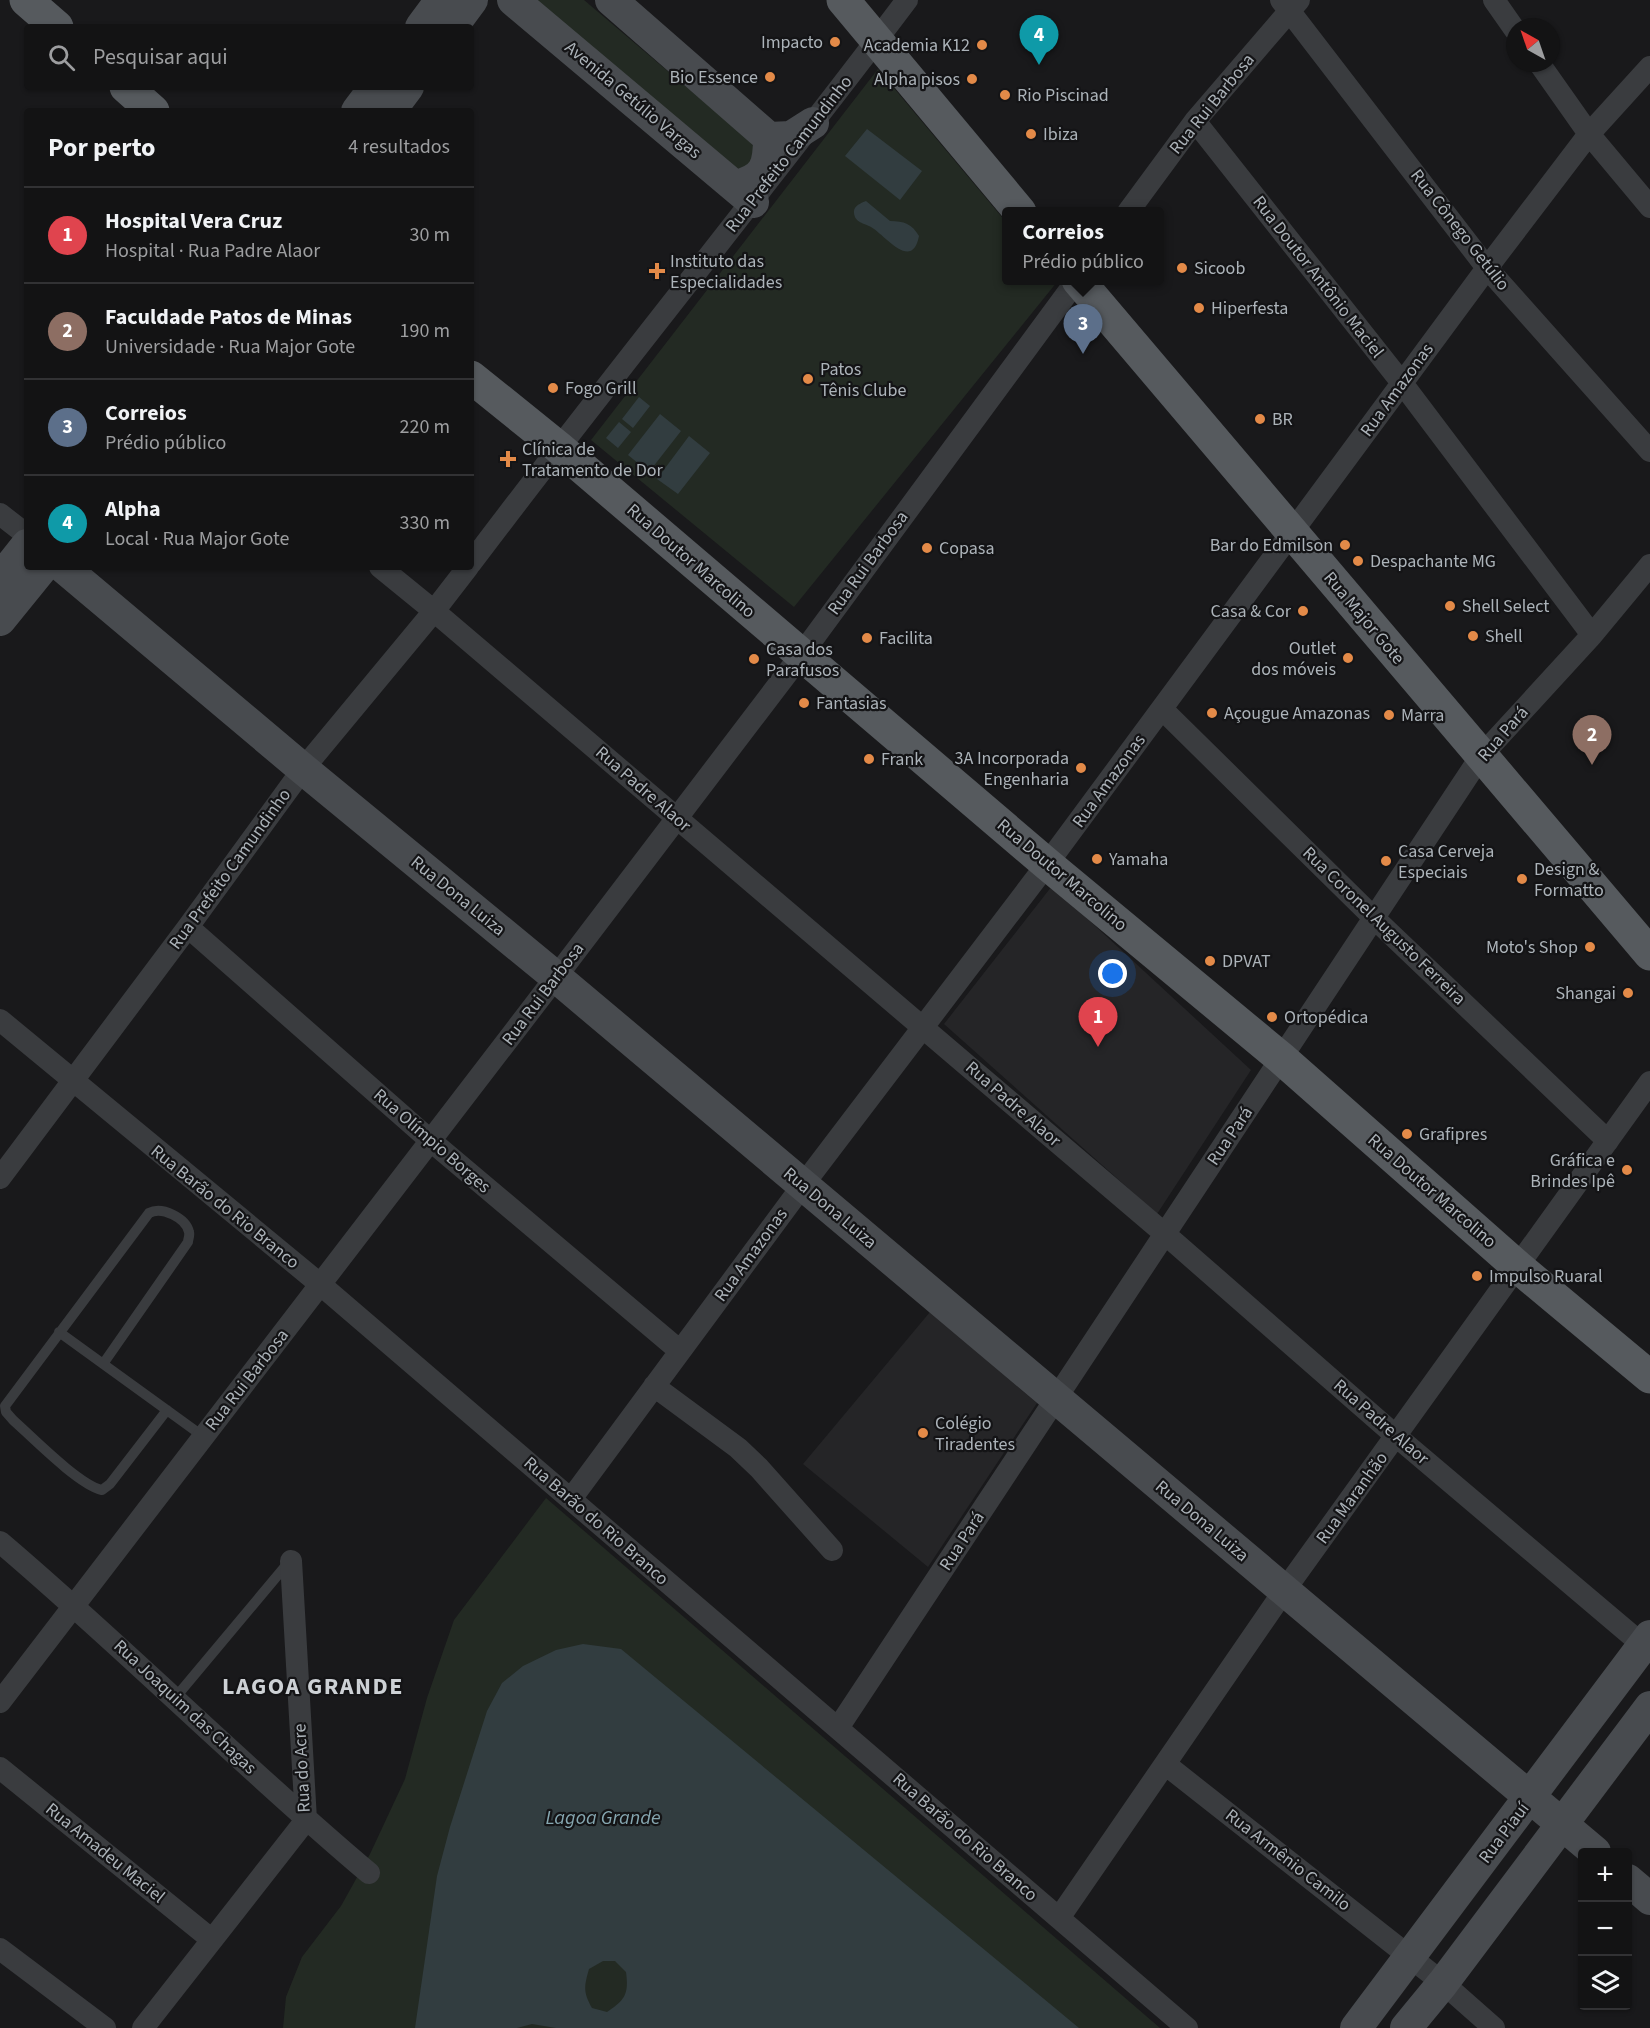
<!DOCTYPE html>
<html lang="pt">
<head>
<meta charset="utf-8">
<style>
  body { margin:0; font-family:"Source Sans 3",sans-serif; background:#1c1c1d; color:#f1f3f6 }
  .controls { position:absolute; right:18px; bottom:18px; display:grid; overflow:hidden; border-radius:6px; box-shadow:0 2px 4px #0004 }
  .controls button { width:54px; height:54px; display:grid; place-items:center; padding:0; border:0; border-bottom:2px solid #323234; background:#131314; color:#f1f3f6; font:30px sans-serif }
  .compass { position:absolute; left:1506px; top:18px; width:54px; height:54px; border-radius:50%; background:#131314; box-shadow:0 2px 4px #0004; rotate:320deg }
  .you { position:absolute; left:1113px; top:974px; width:21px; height:21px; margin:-15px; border:4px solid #fff; border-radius:50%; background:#1a73e8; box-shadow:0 0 0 9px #1a73e833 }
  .badge { display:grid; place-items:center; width:39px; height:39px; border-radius:50%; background:#ea580c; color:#fff; font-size:20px; font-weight:700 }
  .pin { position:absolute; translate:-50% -50px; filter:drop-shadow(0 2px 3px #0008) }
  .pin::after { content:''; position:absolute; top:32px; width:21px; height:18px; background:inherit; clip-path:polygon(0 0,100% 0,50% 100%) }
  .popup { position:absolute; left:1002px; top:207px; width:162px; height:78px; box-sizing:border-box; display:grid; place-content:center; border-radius:6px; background:#131314; filter:drop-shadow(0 2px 4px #0005); font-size:20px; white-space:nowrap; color:#9d9ea0 }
  .popup b { font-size:22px; color:#f1f3f6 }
  .popup::after { content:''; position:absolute; left:50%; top:100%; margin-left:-12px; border:12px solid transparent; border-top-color:#131314 }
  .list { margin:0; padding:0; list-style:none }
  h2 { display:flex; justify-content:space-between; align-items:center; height:78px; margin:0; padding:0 24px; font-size:26px }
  h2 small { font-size:20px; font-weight:400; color:#9d9ea0 }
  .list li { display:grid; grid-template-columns:39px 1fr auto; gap:18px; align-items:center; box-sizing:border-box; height:96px; padding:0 24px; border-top:2px solid #323234 }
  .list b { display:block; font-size:22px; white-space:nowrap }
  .list p { margin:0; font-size:20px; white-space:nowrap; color:#9d9ea0 }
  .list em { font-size:20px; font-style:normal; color:#9d9ea0 }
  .icon { flex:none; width:33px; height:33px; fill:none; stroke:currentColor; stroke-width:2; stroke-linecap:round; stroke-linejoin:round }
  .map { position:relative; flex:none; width:1650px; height:2028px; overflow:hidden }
  .search { position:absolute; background:#131314; box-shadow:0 2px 4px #0004; left:24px; top:24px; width:450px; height:66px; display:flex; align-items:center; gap:15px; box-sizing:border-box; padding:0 21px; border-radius:6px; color:#9d9ea0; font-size:22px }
  .panel { position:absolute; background:#131314; box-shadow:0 2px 4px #0004; left:24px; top:108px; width:450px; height:462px; border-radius:6px }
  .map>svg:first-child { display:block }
  .built { fill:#252527 }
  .green { fill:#232a23 }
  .water { fill:#323d40; fill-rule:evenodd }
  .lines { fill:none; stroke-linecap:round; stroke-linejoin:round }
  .lane { stroke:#3a3c3f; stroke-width:10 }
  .street { stroke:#3a3c3f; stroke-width:22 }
  .secondary { stroke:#484b4f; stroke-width:32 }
  .primary { stroke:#565a5e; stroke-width:33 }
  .poi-dot { fill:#e38a48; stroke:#141416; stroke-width:2 }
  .labels { text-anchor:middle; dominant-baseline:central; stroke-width:4.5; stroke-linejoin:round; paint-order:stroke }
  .poi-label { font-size:18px; fill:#acb3b9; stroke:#141416; text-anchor:start }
  .street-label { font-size:18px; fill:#acb3b9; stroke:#141416 }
  .water-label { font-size:20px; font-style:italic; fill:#86a7b1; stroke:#141416 }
  .district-label { font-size:24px; font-weight:bold; letter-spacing:1.5px; fill:#cdd1d5; stroke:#141416 }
</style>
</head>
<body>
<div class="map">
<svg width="1650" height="2028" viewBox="0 0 1650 2028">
  <rect width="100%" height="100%" fill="#19191b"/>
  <path class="built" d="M1052,886L1251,1070L1157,1214L944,1024Z
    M930,1312L1037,1403L928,1567L803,1464Z"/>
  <path class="green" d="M523,0H584L750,141L760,156L746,178Z
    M878,69L1006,222V280L1057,282L794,607L591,440Z
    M546,1498L1160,2028H283L286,1997L302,1957L341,1906L370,1854L405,1779L427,1698L454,1620Z"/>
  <path class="water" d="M867,129L922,171L900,200L845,156Z
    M866,201L890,221C904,221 912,224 919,236C912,272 885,235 871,227C864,223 855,223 854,213C853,206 861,203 866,201Z
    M639,397L650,406L633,428L622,419Z
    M660,414L681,431L649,472L628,455Z
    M619,422L631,432L618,448L606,438Z
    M689,436L710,453L678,494L657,479Z
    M583,1644L621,1649L1079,2028H556L532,2024L517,2028H415L437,1876L450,1827L487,1711L502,1683L523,1666L556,1650ZM603,1961H615L626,1972C629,1994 625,2000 607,2012L592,2008C583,1992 584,1987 589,1969Z"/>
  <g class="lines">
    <path class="lane" d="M59,1332L204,1437
      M103,1364L188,1242C188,1239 190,1236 189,1232C186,1218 162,1206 149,1213L5,1406L6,1412L13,1420C32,1437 79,1485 102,1490L110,1484L167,1410
      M175,1698L288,1563"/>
    <path class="street" d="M1281,0L1487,268L1650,451
      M1494,0L1515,30
      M1539,63L1589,134L1650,207
      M1195,121L1402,383L1592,635
      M1128,212L1195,121L1299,0
      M0,514L27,535
      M471,563C614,373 764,190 907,0
      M380,567L434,611L1165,1234L1396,1436L1650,1651
      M1162,709L1374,918L1608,1141
      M188,927L431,1141L680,1351
      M0,1020L321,1285L1187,2028
      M0,1178L188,927L303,769L434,611L468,567
      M654,1386L738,1448L759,1468L832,1550
      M571,1499L803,1185L1047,864L1487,268L1589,134L1650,67
      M0,1542C126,1649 243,1767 369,1873
      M0,1702L556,977L801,655L1077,280
      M838,1728L1481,756L1592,635L1650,565
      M1165,1764L1443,1983L1494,2028
      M0,1768L211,1939
      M1059,1918L1284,1591L1650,1082
      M0,1949L105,2028
      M143,2028L306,1820L291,1561"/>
    <path class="secondary" d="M513,0L753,202
      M611,0L769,138L791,137L813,123
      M421,27L441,0
      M452,27L472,0
      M357,111L375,87
      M390,111L408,87
      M736,186C765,179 769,166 769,138
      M63,567L303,769L556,977L1595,1852
      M0,579L27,545
      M0,620L43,567
      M1628,1880L1650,1899
      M1356,2028L1650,1636
      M1406,2028L1443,1983L1650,1707"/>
    <path class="primary" d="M26,0L57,27
      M843,0L1020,212
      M126,87L153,111
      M1078,280L1650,954
      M471,377L558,447L1047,864L1281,1058L1518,1267L1650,1377"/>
  </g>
  <g class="poi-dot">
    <circle cx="835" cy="42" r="6"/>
    <circle cx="982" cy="45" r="6"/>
    <circle cx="770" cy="77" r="6"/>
    <circle cx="972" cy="79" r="6"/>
    <circle cx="1005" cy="95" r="6"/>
    <circle cx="1031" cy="134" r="6"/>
    <circle cx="1182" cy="268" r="6"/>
    <path d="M654 262h6v6h6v6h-6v6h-6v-6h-6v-6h6z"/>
    <circle cx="1199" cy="308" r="6"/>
    <circle cx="808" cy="379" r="6"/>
    <circle cx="553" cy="388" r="6"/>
    <circle cx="1260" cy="419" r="6"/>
    <path d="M505 450h6v6h6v6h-6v6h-6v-6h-6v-6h6z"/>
    <circle cx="1345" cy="545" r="6"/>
    <circle cx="927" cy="548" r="6"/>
    <circle cx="1358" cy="561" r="6"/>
    <circle cx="1450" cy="606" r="6"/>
    <circle cx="1303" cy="611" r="6"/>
    <circle cx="1473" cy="636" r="6"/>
    <circle cx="867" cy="638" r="6"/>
    <circle cx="1348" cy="658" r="6"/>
    <circle cx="754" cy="659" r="6"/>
    <circle cx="804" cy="703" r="6"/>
    <circle cx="1212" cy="713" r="6"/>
    <circle cx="1389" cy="715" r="6"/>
    <circle cx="869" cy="759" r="6"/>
    <circle cx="1081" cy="768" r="6"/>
    <circle cx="1097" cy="859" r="6"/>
    <circle cx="1386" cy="861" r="6"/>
    <circle cx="1522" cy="879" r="6"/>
    <circle cx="1590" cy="947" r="6"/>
    <circle cx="1210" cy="961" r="6"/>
    <circle cx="1628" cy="993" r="6"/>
    <circle cx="1272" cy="1017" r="6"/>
    <circle cx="1407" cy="1134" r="6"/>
    <circle cx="1627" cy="1170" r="6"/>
    <circle cx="1477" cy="1276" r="6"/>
    <circle cx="923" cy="1433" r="6"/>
  </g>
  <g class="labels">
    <g class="poi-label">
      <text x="823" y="42" text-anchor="end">Impacto</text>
      <text x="970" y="45" text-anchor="end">Academia K12</text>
      <text x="758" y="77" text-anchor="end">Bio Essence</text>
      <text x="960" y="79" text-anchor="end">Alpha pisos</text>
      <text x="1017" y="95">Rio Piscinad</text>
      <text x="1043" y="134">Ibiza</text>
      <text x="670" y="261">Instituto das<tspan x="670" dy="21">Especialidades</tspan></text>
      <text x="1194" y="268">Sicoob</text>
      <text x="1211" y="308">Hiperfesta</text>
      <text x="820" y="369">Patos<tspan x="820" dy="21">Tênis Clube</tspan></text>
      <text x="565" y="388">Fogo Grill</text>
      <text x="1272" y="419">BR</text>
      <text x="522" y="449">Clínica de<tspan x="522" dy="21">Tratamento de Dor</tspan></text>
      <text x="1333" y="545" text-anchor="end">Bar do Edmilson</text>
      <text x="939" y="548">Copasa</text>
      <text x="1370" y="561">Despachante MG</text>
      <text x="1462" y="606">Shell Select</text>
      <text x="1291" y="611" text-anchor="end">Casa &amp; Cor</text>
      <text x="1485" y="636">Shell</text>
      <text x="879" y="638">Facilita</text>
      <text x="1336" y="648" text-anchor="end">Outlet<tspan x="1336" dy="21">dos móveis</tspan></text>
      <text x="766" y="649">Casa dos<tspan x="766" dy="21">Parafusos</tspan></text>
      <text x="816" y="703">Fantasias</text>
      <text x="1224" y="713">Açougue Amazonas</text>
      <text x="1401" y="715">Marra</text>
      <text x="1069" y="758" text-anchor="end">3A Incorporada<tspan x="1069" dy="21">Engenharia</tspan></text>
      <text x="881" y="759">Frank</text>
      <text x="1398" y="851">Casa Cerveja<tspan x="1398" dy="21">Especiais</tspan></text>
      <text x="1109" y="859">Yamaha</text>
      <text x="1534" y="869">Design &amp;<tspan x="1534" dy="21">Formatto</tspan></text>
      <text x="1578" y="947" text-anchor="end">Moto's Shop</text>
      <text x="1222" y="961">DPVAT</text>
      <text x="1616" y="993" text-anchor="end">Shangai</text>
      <text x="1284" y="1017">Ortopédica</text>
      <text x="1419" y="1134">Grafipres</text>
      <text x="1615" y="1160" text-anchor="end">Gráfica e<tspan x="1615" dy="21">Brindes Ipê</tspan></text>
      <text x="1489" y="1276">Impulso Ruaral</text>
      <text x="935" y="1423">Colégio<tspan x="935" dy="21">Tiradentes</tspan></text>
    </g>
    <g class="street-label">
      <text transform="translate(633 100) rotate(40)">Avenida Getúlio Vargas</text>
      <text transform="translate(1212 104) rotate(-51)">Rua Rui Barbosa</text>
      <text transform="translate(789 154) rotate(-52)">Rua Prefeito Camundinho</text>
      <text transform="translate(1460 230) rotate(52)">Rua Cônego Getúlio</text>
      <text transform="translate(1318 277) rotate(52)">Rua Doutor Antônio Maciel</text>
      <text transform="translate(1397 390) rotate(-54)">Rua Amazonas</text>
      <text transform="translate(691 561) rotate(41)">Rua Doutor Marcolino</text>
      <text transform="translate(868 563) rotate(-54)">Rua Rui Barbosa</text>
      <text transform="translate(1364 618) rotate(50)">Rua Major Gote</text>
      <text transform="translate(1503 734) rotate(-49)">Rua Pará</text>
      <text transform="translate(1109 781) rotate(-54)">Rua Amazonas</text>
      <text transform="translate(643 789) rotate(41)">Rua Padre Alaor</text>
      <text transform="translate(230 869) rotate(-54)">Rua Prefeito Camundinho</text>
      <text transform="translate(1062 875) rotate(40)">Rua Doutor Marcolino</text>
      <text transform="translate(458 896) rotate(39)">Rua Dona Luiza</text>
      <text transform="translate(1384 926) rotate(44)">Rua Coronel Augusto Ferreira</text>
      <text transform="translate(543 994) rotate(-53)">Rua Rui Barbosa</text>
      <text transform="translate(1013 1104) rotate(41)">Rua Padre Alaor</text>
      <text transform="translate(1230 1136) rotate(-56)">Rua Pará</text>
      <text transform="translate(432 1141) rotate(41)">Rua Olímpio Borges</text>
      <text transform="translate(1432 1191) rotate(41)">Rua Doutor Marcolino</text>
      <text transform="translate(225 1207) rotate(39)">Rua Barão do Rio Branco</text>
      <text transform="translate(830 1208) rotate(40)">Rua Dona Luiza</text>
      <text transform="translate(751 1255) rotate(-54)">Rua Amazonas</text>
      <text transform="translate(247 1380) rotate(-52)">Rua Rui Barbosa</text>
      <text transform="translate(1381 1422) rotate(41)">Rua Padre Alaor</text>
      <text transform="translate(1352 1498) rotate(-54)">Rua Maranhão</text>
      <text transform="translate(596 1521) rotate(41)">Rua Barão do Rio Branco</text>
      <text transform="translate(1202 1521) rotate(40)">Rua Dona Luiza</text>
      <text transform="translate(962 1541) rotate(-57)">Rua Pará</text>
      <text transform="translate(185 1707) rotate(43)">Rua Joaquim das Chagas</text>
      <text transform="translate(302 1768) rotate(-93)">Rua do Acre</text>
      <text transform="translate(1504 1833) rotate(-53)">Rua Piauí</text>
      <text transform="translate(965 1837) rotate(41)">Rua Barão do Rio Branco</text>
      <text transform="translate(105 1853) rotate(39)">Rua Amadeu Maciel</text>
      <text transform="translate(1288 1860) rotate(38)">Rua Armênio Camilo</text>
    </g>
    <g class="water-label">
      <text x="603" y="1818">Lagoa Grande</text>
    </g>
    <g class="district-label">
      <text x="313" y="1686">LAGOA GRANDE</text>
    </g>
  </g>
</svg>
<div class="controls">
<button>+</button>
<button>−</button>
<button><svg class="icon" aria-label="layers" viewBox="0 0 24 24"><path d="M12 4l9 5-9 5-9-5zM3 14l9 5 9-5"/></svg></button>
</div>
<svg class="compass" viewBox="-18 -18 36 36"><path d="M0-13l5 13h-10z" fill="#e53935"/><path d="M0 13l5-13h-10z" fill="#9d9ea0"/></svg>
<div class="you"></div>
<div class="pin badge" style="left:1098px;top:1047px;background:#e0444e">1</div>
<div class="pin badge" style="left:1592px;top:765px;background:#8d6e63">2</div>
<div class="pin badge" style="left:1083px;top:354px;background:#5c6f8a">3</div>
<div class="popup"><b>Correios</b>Prédio público</div>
<div class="pin badge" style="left:1039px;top:65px;background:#0f9aa8">4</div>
<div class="search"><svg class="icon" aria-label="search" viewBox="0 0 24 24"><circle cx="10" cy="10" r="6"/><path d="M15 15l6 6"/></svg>Pesquisar aqui</div>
<section class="panel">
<h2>Por perto<small>4 resultados</small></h2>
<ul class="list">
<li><span class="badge" style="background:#e0444e">1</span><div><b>Hospital Vera Cruz</b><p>Hospital · Rua Padre Alaor</p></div><em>30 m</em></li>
<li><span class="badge" style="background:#8d6e63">2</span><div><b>Faculdade Patos de Minas</b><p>Universidade · Rua Major Gote</p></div><em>190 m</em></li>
<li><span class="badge" style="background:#5c6f8a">3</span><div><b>Correios</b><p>Prédio público</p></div><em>220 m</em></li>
<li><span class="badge" style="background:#0f9aa8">4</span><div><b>Alpha</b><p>Local · Rua Major Gote</p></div><em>330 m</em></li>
</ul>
</section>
</div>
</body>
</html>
